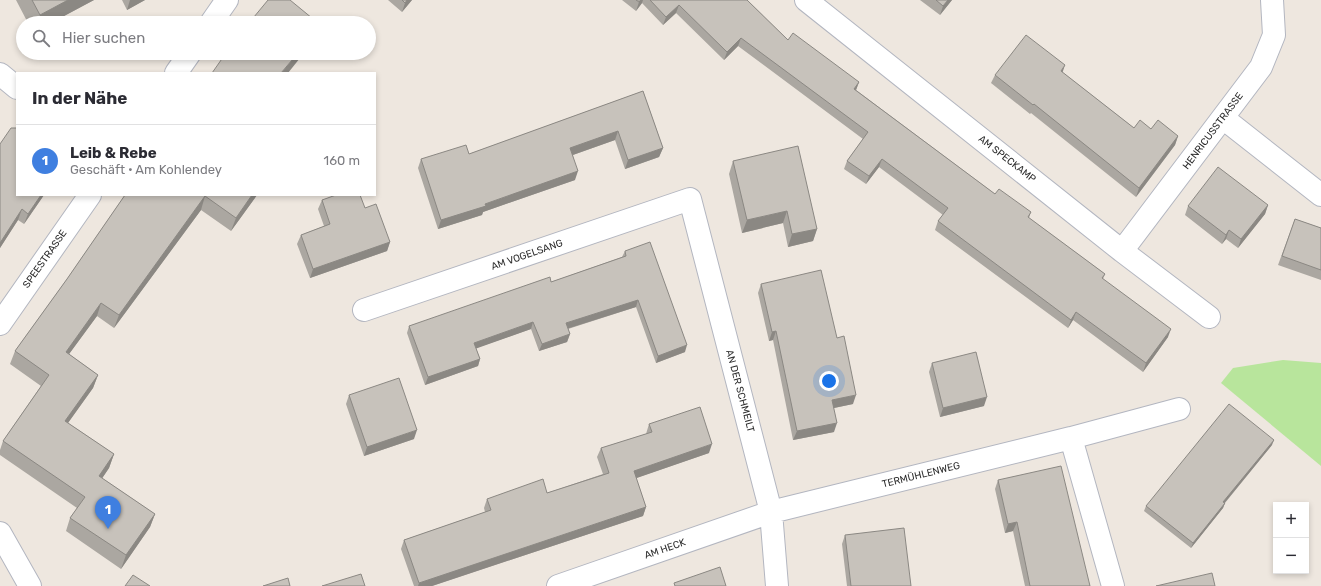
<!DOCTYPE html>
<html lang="de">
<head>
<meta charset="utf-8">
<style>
  body { margin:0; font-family:Rubik,sans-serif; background:#f7f7f7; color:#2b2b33 }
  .controls { position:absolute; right:12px; bottom:12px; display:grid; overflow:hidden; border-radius:0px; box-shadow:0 2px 6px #0003 }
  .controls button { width:36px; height:36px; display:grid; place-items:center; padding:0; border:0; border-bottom:1px solid #e1e1e2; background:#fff; color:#2b2b33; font:20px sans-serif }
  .you { position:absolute; left:829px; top:381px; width:14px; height:14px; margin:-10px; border:3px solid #fff; border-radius:50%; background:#1a73e8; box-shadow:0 0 0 6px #1a73e833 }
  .badge { display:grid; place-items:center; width:26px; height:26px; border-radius:50%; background:#1a73e8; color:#fff; font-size:13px; font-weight:700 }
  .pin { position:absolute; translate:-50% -33px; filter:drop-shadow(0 1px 2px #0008) }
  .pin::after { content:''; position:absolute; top:21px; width:14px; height:12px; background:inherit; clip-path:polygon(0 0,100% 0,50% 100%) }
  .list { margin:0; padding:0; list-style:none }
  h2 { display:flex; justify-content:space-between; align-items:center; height:52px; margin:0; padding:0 16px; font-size:17px }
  h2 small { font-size:13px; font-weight:400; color:#7c7c81 }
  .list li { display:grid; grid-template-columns:26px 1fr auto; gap:12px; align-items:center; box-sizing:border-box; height:72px; padding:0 16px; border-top:1px solid #e1e1e2 }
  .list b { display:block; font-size:15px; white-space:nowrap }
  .list p { margin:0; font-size:13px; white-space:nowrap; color:#7c7c81 }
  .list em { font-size:13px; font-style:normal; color:#7c7c81 }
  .icon { flex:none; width:22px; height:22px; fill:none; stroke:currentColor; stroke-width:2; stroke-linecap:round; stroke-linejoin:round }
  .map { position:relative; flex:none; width:1321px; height:586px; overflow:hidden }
  .search { position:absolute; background:#fff; box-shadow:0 2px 6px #0003; left:16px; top:16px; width:360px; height:44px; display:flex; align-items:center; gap:10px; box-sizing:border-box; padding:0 14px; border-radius:22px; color:#7c7c81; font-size:15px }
  .panel { position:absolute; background:#fff; box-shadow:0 2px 6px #0003; left:16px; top:72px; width:360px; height:124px; border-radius:0px }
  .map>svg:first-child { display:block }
  .green { fill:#b8e59c }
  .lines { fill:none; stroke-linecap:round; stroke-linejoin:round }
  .minor-casing { stroke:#b3b6c0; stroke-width:24 }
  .minor { stroke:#fff; stroke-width:22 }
  .wall { fill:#aba7a1 }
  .shaded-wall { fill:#8b8883 }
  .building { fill:#c7c2bb; stroke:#8b8883 }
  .labels { text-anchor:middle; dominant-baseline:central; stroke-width:3.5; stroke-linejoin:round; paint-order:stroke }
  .street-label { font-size:10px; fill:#2d2d2d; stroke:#fff }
</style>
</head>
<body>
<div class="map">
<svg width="1321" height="586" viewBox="0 0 1321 586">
  <rect width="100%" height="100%" fill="#eee7df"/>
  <path class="green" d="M1283,360L1321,363V466L1221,383L1233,368Z"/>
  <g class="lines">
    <g class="minor-casing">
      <path id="minor" d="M806,0L1122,251L1209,317
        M211,23L227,0
        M176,73L190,53
        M0,74L17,88
        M1223,118L1321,195
        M1122,251L1261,67L1274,35L1272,0
        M364,310L690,199L771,512L777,586
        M0,324L90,195
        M0,533L30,586
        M558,586L771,512L1071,438
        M1113,586L1071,438L1179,409"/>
    </g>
    <use href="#minor" class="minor"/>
  </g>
  <path class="wall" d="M16,0H94L51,23H28Z
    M122,0H145L127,10Z
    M388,0H412L402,12Z
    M622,0H747L788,40L859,82L856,90L995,194L1031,212L1029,218L1105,274L1103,279L1168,337L1143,372L1073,320L1068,328L935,230L938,221L943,215L879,167L866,184L844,169L847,161L863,139L738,46L724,60L676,13L663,25L642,3L636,11Z
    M920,0H952L940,15Z
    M1062,72L1134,128L1151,129L1178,136L1175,145L1136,197L1031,113L1030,114L991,83L995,75Z
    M643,91L663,148L659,157L625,169L615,140L573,155L575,180L483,212L482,215L438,229L418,168L421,159L469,154Z
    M0,144L17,195H44L24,224L18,220L0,248Z
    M733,161L817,229L813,241L788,247L783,223L742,233L729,174Z
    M125,195H257L231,231L201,210L114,328L97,316L69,354L98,375L93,388L68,423L114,454L109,468L102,478L155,514L150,527L121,569L66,531L70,518L77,508L0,455V450L3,441L41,386L10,364L15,351L67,279Z
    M322,200L365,208L390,242L387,251L310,278L297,244L301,235L324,226L318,209Z
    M1268,205L1265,214L1238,248L1226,239L1222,244L1185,215L1188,206Z
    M1295,219L1321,228V280L1278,265Z
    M625,251L685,352L656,363L636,307L568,329L570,334L567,342L539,351L531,329L476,348L480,359L478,366L425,385L407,333L409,326L551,282L622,257Z
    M761,284L853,404L834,408V432L793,440L773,340L769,341L758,293Z
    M932,363L984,406L940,417L929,372Z
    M349,395L414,439L364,456L346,404Z
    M649,424L709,453L636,478L646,507L643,516L432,586H414L401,549L404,540L485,512L484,508L487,499L547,493L603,474L597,457L601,448L646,434Z
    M1272,445L1225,503L1223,508L1191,548L1144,511L1146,506Z
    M998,480L1090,586H1025L1013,531L1005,533L995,489Z
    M845,535L911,586H847L842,544Z"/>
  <path class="shaded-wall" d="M68,0H94L51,23H37L40,15Z
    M130,0H145L127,10Z
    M407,0H412L402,12L405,3Z
    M641,0H643L642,3L636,11L639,2Z
    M948,0H952L940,15L943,6Z
    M679,5L676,13L663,25L666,17Z
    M741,38L738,46L724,60L727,52Z
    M298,53H304L288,73H281Z
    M1065,65L1062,74L1061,71Z
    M859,82L856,90L854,89Z
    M618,131L615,140L567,157L570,148Z
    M1178,136L1175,145L1136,197L1139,188Z
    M663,148L659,157L625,169L628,160Z
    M882,159L879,167L866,184L869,176Z
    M578,171L575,180L483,212L482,215L438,229L441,220L485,204Z
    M41,195H44L24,224L28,214Z
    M252,195H257L231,231L236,218Z
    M205,196L201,210L114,328L119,315Z
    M1268,205L1265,214L1238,248L1241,239Z
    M22,209L18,220L0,248V243Z
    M787,211L783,223L742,233L747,220Z
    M817,229L813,241L788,247L792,234Z
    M1229,230L1226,239L1222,244L1226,235Z
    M390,242L387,251L310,278L313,269Z
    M638,300L636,307L563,330L566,323Z
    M101,303L97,316L61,365L66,352Z
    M1076,312L1073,320L1068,328L1071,320Z
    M533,322L531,329L472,350L474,343Z
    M1171,329L1168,337L1143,372L1146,363Z
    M776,331L773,340L769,341L772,332Z
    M570,334L567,342L539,351L542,344Z
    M687,345L685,352L656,363L658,356Z
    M480,359L478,366L425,385L428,377Z
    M98,375L93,388L60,434L65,421Z
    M856,395L853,404L829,409L832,400Z
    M987,397L984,406L940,417L943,408Z
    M837,423L834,432L793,440L797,431Z
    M417,430L414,439L364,456L367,447Z
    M1274,440L1272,445L1222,506L1223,502Z
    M712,444L709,453L631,480L634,471Z
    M114,454L109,468L95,489L99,476Z
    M1225,503L1223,508L1191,548L1193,543Z
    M646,507L643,516L432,586H418L419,583Z
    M155,514L150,527L121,569L126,555Z
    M1017,522L1013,531L1005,533L1008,524Z"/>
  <path class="building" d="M32,0H68L40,15Z
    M268,0H290L318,23H249Z
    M402,0H407L405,3Z
    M636,0H641L639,2Z
    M650,0H747L788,40L793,33L859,82L854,89L995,194L999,189L1031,212L1028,217L1105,274L1102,278L1171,329L1146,363L1076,312L1071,320L938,221L948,208L882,159L869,176L847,161L868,132L741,38L727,52L679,5L666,17Z
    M936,0H948L943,6Z
    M1026,35L1065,65L1061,71L1134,128L1140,120L1151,129L1158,120L1178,136L1139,188L1034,104L1033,105L995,75Z
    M226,53H298L281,73H212Z
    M643,91L663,148L628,160L618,131L570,148L578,171L485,204L486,206L441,220L421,159L466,145L469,154Z
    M11,128H17V195H41L28,214L22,209L0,243V144Z
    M798,146L817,229L792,234L787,211L747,220L733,161Z
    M1218,167L1268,205L1241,239L1229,230L1226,235L1188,206Z
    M125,195H252L236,218L205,196L119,315L101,303L66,352L98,375L65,421L114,454L99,476L155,514L126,555L70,518L85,497L3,441L49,375L15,351L67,279Z
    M336,195H360L365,208L376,204L390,242L313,269L301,235L330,224L322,200Z
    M1295,219L1321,228V270L1282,256Z
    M650,242L687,345L658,356L638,300L566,323L570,334L542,344L533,322L474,343L480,359L428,377L409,326L550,277L551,282L626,256L625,251Z
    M821,270L837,338L844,336L856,395L832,400L837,423L797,431L776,331L772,332L761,284Z
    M976,352L987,397L943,408L932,363Z
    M399,378L417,430L367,447L349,395Z
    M1229,404L1274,440L1223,502L1225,503L1193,543L1146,506Z
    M700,407L712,444L634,471L646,507L419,583L404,540L491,510L487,499L543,479L547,493L609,473L601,448L652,432L649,424Z
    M1061,466L1090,586H1030L1017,522L1008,524L998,480Z
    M904,528L911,586H851L845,535Z
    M720,567L726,586H675L674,583Z
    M1212,573L1215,586H1156Z
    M361,574L365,586H322Z
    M133,575L150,586H125Z
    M288,578L290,586H263Z"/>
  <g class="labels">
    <g class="street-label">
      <text transform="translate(1213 131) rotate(-53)">HENRICUSSTRASSE</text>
      <text transform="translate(1007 159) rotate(38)">AM SPECKAMP</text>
      <text transform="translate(527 255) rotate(-19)">AM VOGELSANG</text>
      <text transform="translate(45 259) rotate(-55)">SPEESTRASSE</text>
      <text transform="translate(740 391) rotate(75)">AN DER SCHMEILT</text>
      <text transform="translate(921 475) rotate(-14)">TERMÜHLENWEG</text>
      <text transform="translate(665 549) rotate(-19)">AM HECK</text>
    </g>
  </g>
</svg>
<div class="controls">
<button>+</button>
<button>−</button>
</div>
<div class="you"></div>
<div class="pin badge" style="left:108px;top:529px;background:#3f7fe0">1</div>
<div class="search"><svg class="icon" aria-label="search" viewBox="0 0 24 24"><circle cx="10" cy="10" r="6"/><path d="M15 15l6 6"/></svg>Hier suchen</div>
<section class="panel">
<h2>In der Nähe<small></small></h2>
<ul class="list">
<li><span class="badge" style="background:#3f7fe0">1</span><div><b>Leib &amp; Rebe</b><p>Geschäft · Am Kohlendey</p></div><em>160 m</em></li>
</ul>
</section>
</div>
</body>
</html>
